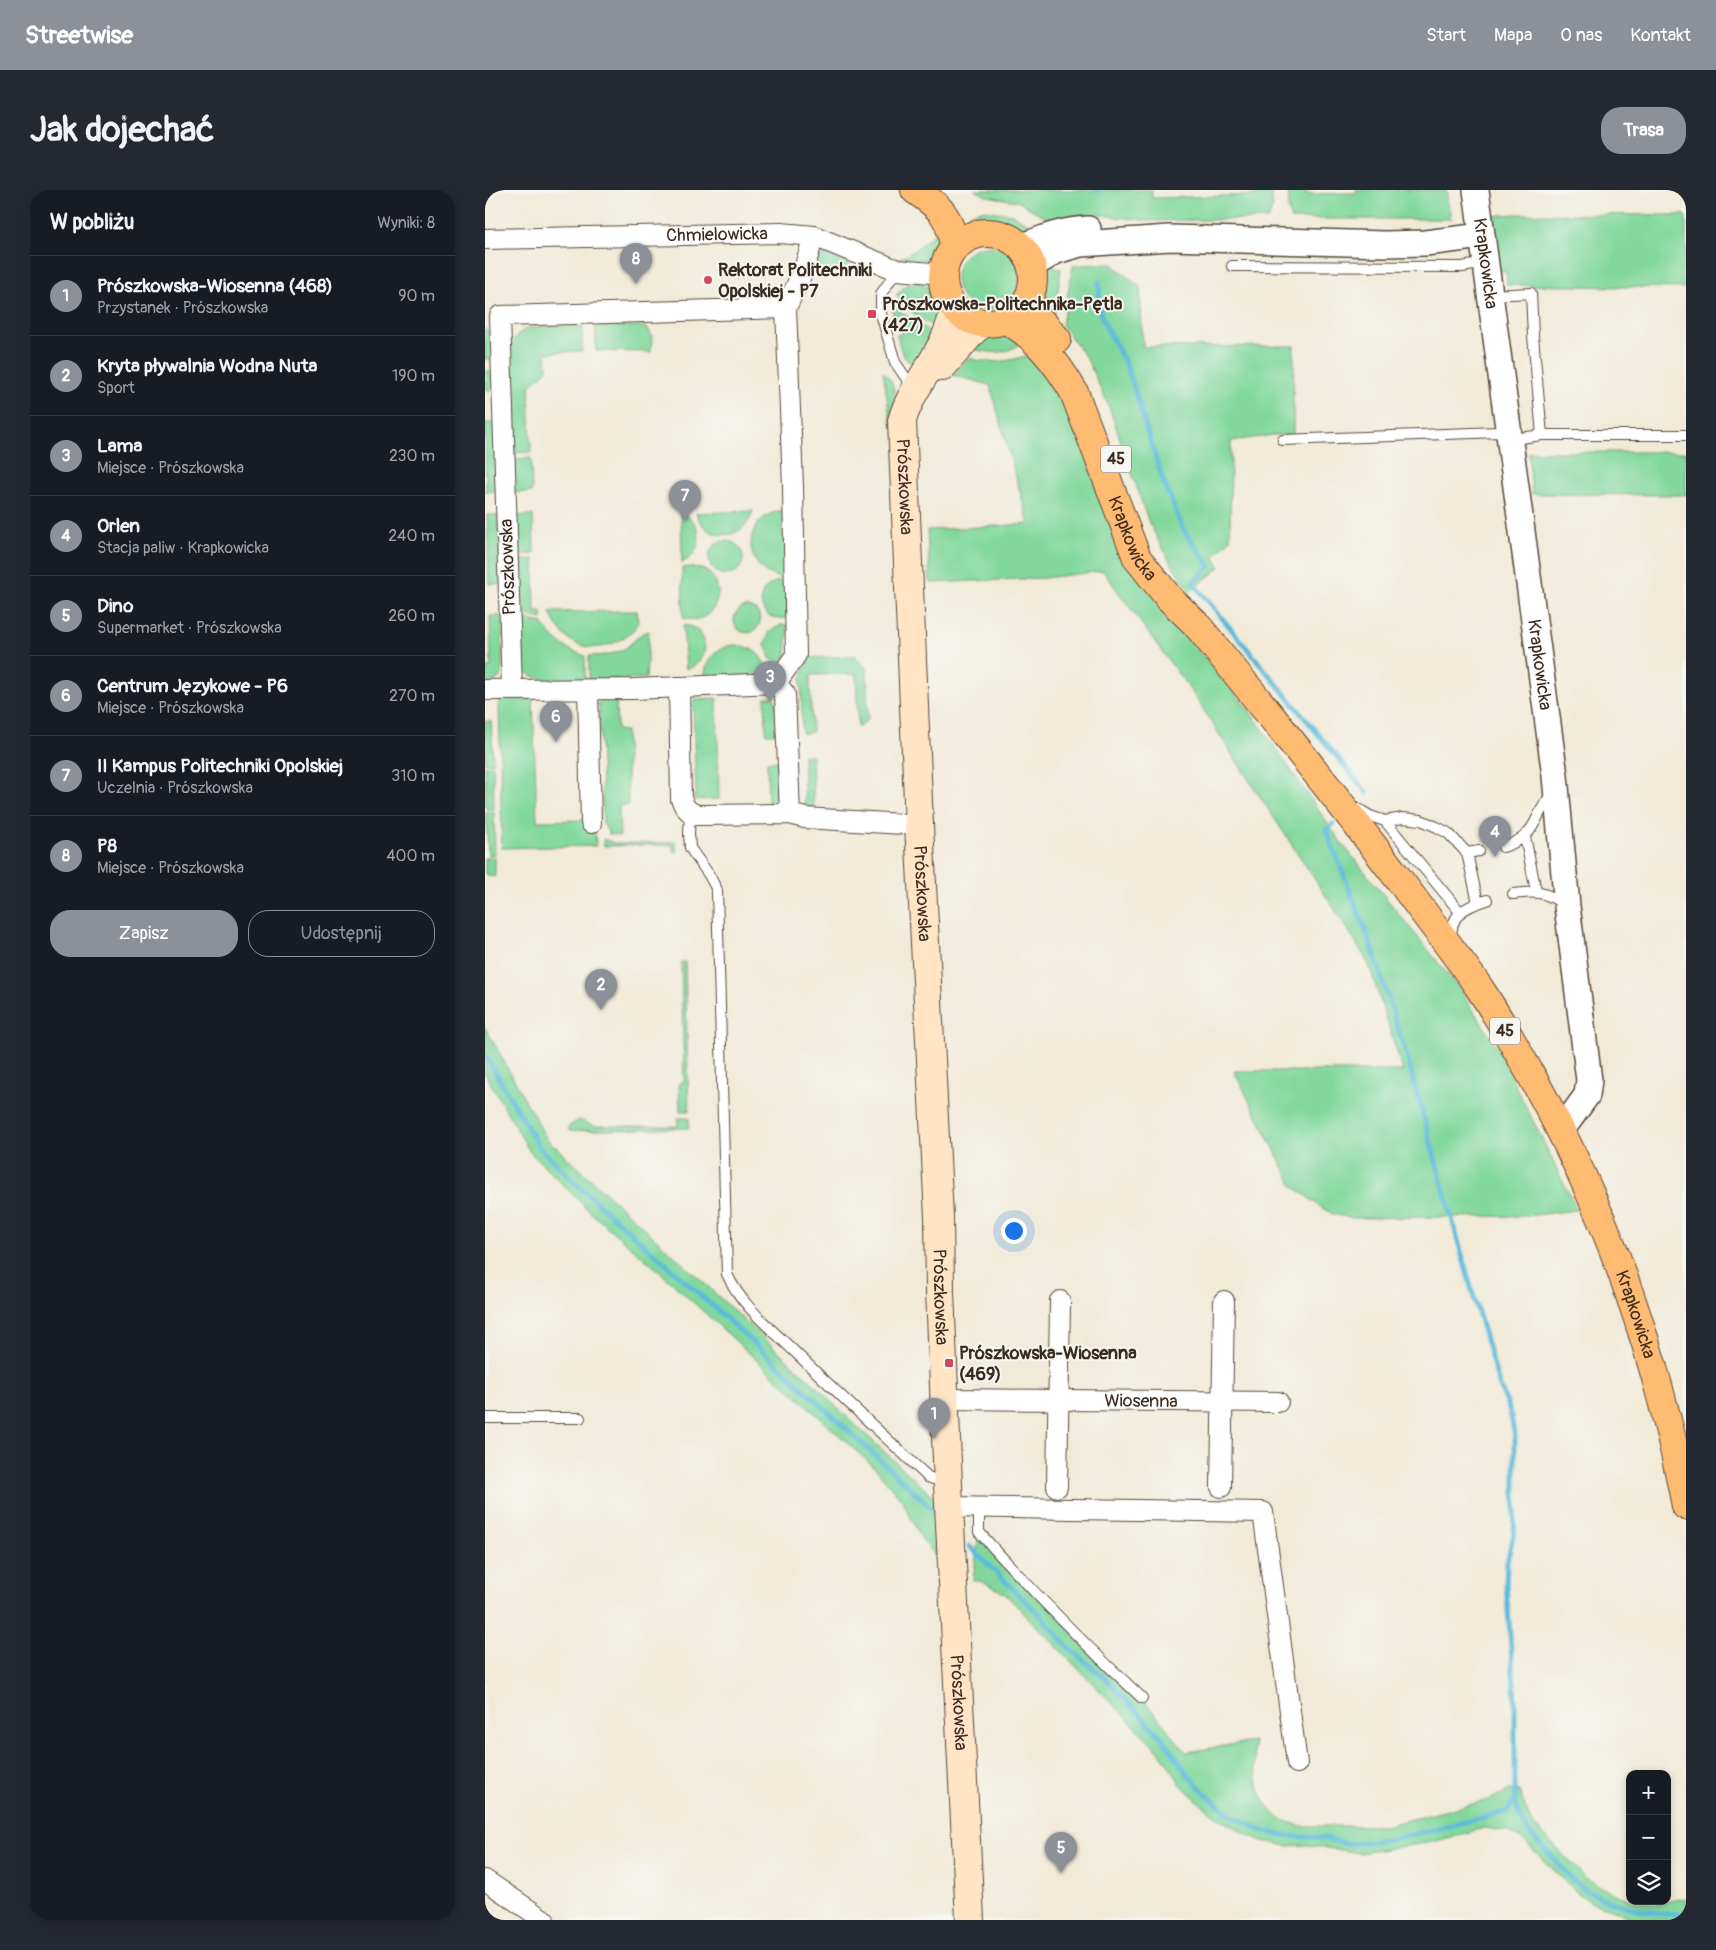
<!DOCTYPE html>
<html lang="pl">
<head>
<meta charset="utf-8">
<style>
  body { margin:0; font-family:Pangolin,sans-serif; background:#242831; color:#f1f3f6 }
  .controls { position:absolute; right:15px; bottom:15px; display:grid; overflow:hidden; border-radius:10px; box-shadow:0 2px 8px #0003 }
  .controls button { width:45px; height:45px; display:grid; place-items:center; padding:0; border:0; border-bottom:1px solid #363941; background:#171b24; color:#f1f3f6; font:25px sans-serif }
  .you { position:absolute; left:528px; top:1040px; width:18px; height:18px; margin:-12px; border:4px solid #fff; border-radius:50%; background:#1a73e8; box-shadow:0 0 0 8px #1a73e833 }
  .badge { display:grid; place-items:center; width:32px; height:32px; border-radius:50%; background:#8c9099; color:#fff; font-size:16px; font-weight:700 }
  .pin { position:absolute; translate:-50% -41px; filter:drop-shadow(0 1px 2px #0008) }
  .pin::after { content:''; position:absolute; top:26px; width:18px; height:15px; background:inherit; clip-path:polygon(0 0,100% 0,50% 100%) }
  .list { margin:0; padding:0; list-style:none }
  h2 { display:flex; justify-content:space-between; align-items:center; height:65px; margin:0; padding:0 20px; font-size:21px }
  h2 small { font-size:16px; font-weight:400; color:#9ea1a6 }
  .list li { display:grid; grid-template-columns:32px 1fr auto; gap:15px; align-items:center; box-sizing:border-box; height:80px; padding:0 20px; border-top:1px solid #363941 }
  .list b { display:block; font-size:19px; white-space:nowrap }
  .list p { margin:0; font-size:16px; white-space:nowrap; color:#9ea1a6 }
  .list em { font-size:16px; font-style:normal; color:#9ea1a6 }
  .actions { display:flex; gap:10px; padding:15px 20px }
  .actions a { flex:1; padding:11px 0; border:1px solid #8c9099; border-radius:20px; text-align:center; font-size:18px; color:#8c9099 }
  .actions .main { background:#8c9099; color:#fff }
  .icon { flex:none; width:28px; height:28px; fill:none; stroke:currentColor; stroke-width:2; stroke-linecap:round; stroke-linejoin:round }
  .map { position:relative; flex:none; width:1201px; height:1730px; overflow:hidden; border-radius:20px }
  header { display:flex; align-items:center; gap:30px; box-sizing:border-box; height:70px; padding:0 25px; background:#8c9099; color:#fff }
  header strong { font-size:24px }
  nav { display:flex; gap:28px; margin-inline-start:auto; font-size:18px }
  .intro { display:flex; align-items:center; justify-content:space-between; box-sizing:border-box; height:120px; padding:0 30px }
  h1 { margin:0; font-size:35px }
  .button { padding:12px 22px; border-radius:20px; background:#8c9099; color:#fff; font-size:18px; font-weight:700 }
  main { display:flex; gap:30px; padding:0 30px }
  aside { flex:1; background:#171b24; border-radius:20px; box-shadow:0 2px 8px #0003 }
  .map>svg:first-child { display:block }
  .green { fill:#82d89c; stroke:#5e815d }
  .lines { fill:none; stroke-linecap:round; stroke-linejoin:round }
  .stream { stroke:#5cbbda; stroke-width:5 }
  .service-casing { stroke:#56473a; stroke-width:12 }
  .minor-casing { stroke:#56473a; stroke-width:22 }
  .tertiary-casing { stroke:#56473a; stroke-width:28 }
  .secondary-casing { stroke:#56473a; stroke-width:30 }
  .primary-casing { stroke:#56473a; stroke-width:30 }
  .service { stroke:#fff; stroke-width:10 }
  .minor { stroke:#fff; stroke-width:20 }
  .tertiary { stroke:#fff; stroke-width:25 }
  .secondary { stroke:#ffe4c6; stroke-width:28 }
  .primary { stroke:#ffbb71; stroke-width:28 }
  .poi-dot { fill:#d1495b; stroke:#f6f6f2; stroke-width:2 }
  .labels { text-anchor:middle; dominant-baseline:central; stroke-width:4; stroke-linejoin:round; paint-order:stroke }
  .shield { fill:#f6f6f2; stroke:#73675e; stroke-width:1 }
  .shield-label { font-size:16px; font-weight:bold; fill:#3b2a1e }
  .street-label { font-size:18px; fill:#3b2a1e; stroke:#f6f6f2 }
  .poi-label { font-size:18px; font-weight:bold; fill:#3b2a1e; stroke:#f6f6f2; text-anchor:start }
</style>
</head>
<body>
<header>
<strong>Streetwise</strong>
<nav><a>Start</a><a>Mapa</a><a>O nas</a><a>Kontakt</a></nav>
</header>
<div class="intro"><h1>Jak dojechać</h1><a class="button">Trasa</a></div>
<main>
<aside>
<h2>W pobliżu<small>Wyniki: 8</small></h2>
<ul class="list">
<li><span class="badge">1</span><div><b>Prószkowska-Wiosenna (468)</b><p>Przystanek · Prószkowska</p></div><em>90 m</em></li>
<li><span class="badge">2</span><div><b>Kryta pływalnia Wodna Nuta</b><p>Sport</p></div><em>190 m</em></li>
<li><span class="badge">3</span><div><b>Lama</b><p>Miejsce · Prószkowska</p></div><em>230 m</em></li>
<li><span class="badge">4</span><div><b>Orlen</b><p>Stacja paliw · Krapkowicka</p></div><em>240 m</em></li>
<li><span class="badge">5</span><div><b>Dino</b><p>Supermarket · Prószkowska</p></div><em>260 m</em></li>
<li><span class="badge">6</span><div><b>Centrum Językowe - P6</b><p>Miejsce · Prószkowska</p></div><em>270 m</em></li>
<li><span class="badge">7</span><div><b>II Kampus Politechniki Opolskiej</b><p>Uczelnia · Prószkowska</p></div><em>310 m</em></li>
<li><span class="badge">8</span><div><b>P8</b><p>Miejsce · Prószkowska</p></div><em>400 m</em></li>
</ul>
<div class="actions"><a class="main">Zapisz</a><a>Udostępnij</a></div>
</aside>
<div class="map">
<svg width="1201" height="1730" viewBox="0 0 1201 1730">
  <rect width="100%" height="100%" fill="#f6f6f2"/>
  <filter id="ink" filterUnits="userSpaceOnUse"><feTurbulence type="fractalNoise" baseFrequency=".02" numOctaves="2"/><feDisplacementMap in="SourceGraphic" scale="10" xChannelSelector="R" yChannelSelector="G"/><feConvolveMatrix kernelMatrix="1 2 1 2 8 2 1 2 1" color-interpolation-filters="sRGB"/></filter>
  <filter id="wash" filterUnits="userSpaceOnUse"><feTurbulence type="fractalNoise" baseFrequency=".0096" numOctaves="4" result="noise"/><feDisplacementMap in="SourceGraphic" scale="20" xChannelSelector="R" yChannelSelector="G"/><feGaussianBlur stdDeviation="1.12" result="paint"/><feColorMatrix in="noise" values="0 0 0 0 0 0 0 0 0 0 0 0 0 0 0 0 0 1.4 0 .05"/><feComposite in="paint" operator="in"/></filter>
  <g filter="url(#wash)">
    <rect width="100%" height="100%" fill="#f1ead7"/>
    <path class="green" d="M489,0H667V8L773,5V0H786L788,17L783,29L665,31L607,24L571,30L559,27L535,12L502,6Z
      M804,0H821V4L871,3V0H961L966,29H806L803,19Z
      M497,20L527,24L554,41C538,44 498,34 487,23Z
      M1030,24L1201,25V98L1022,95L1021,81H1011L1005,26Z
      M458,37C454,65 441,74 414,71V68L423,65Z
      M471 88a32 32 0 1 1 64 0a32 32 0 1 1-64 0Z
      M345,63L366,71L361,81C352,86 336,82 327,78L336,65Z
      M566,73L570,78L576,79L570,122L563,129C554,107 550,93 566,73Z
      M621,73L627,74L655,97L658,157L809,156L808,245H789L746,251L745,350L729,366L735,377L705,402L683,368L664,333L624,217L602,169L577,135L588,76Z
      M433,92C459,100 458,119 456,142L418,116L415,108L411,105L421,95Z
      M407,116L446,142L448,149L433,173C416,174 416,158 412,145L416,144L413,130H409Z
      M98,136L97,161L61,163L62,180L44,198L46,262L26,263L24,157C28,150 33,143 41,139C55,134 82,136 98,136Z
      M156,136L164,140L167,147L166,162L111,161V137Z
      M0,139L6,143L12,200H2L1,181H9L8,169H0Z
      M508,140H520L540,150C522,166 504,164 481,157Z
      M546,164L576,204L639,364L690,434L762,517L855,651L977,802L1011,856L1092,1020L1041,1026L869,1028L850,1025L837,1018L808,996L749,881H918L884,775L864,741L752,572L711,508L618,381L559,388L445,393L442,340L544,334L505,195L467,185L484,168C506,175 526,171 546,164Z
      M398,182C415,194 409,215 406,233Z
      M0,233H12L14,297L10,301L1,302Z
      M1043,262H1201V305L1047,304Z
      M46,268L47,302L27,303L26,269Z
      M268,321C260,351 221,354 211,323Z
      M293,321H300L302,388C260,388 252,332 293,321Z
      M196,323C220,332 219,362 197,373Z
      M2,325H12L18,394H4Z
      M48,325L49,364L28,365L27,326Z
      M224 368a17 17 0 1 1 34 0a17 17 0 1 1-34 0Z
      M49,369L50,422H57V429L31,422L29,370Z
      M207,377C248,380 237,439 198,428L197,378Z
      M294,391L302,393L303,427C276,437 263,398 294,391Z
      M249 430a13 13 0 1 1 26 0a13 13 0 1 1-26 0Z
      M152,421L153,435C124,467 81,466 65,422Z
      M5,426H18L17,485L9,492L0,494V477H6Z
      M31,427L57,433C68,450 81,460 100,466V489C83,489 42,495 35,474C31,462 32,441 31,427Z
      M198,435C226,437 227,473 201,479Z
      M296,435H303L301,466L294,473L285,468L280,454L285,441Z
      M164,441L161,488L104,490V466C116,466 128,465 139,459C148,454 154,442 164,441Z
      M249,455C267,455 280,466 282,484L220,487C220,469 232,457 249,455Z
      M370,466L382,478L383,529L376,536H373L371,484L325,485L327,542L317,544L316,488L324,468Z
      M131,507L132,540L141,541L143,615L134,616L135,646L124,644L118,632L114,515H111L116,509Z
      M280,507H287L291,511L295,544H281Z
      M232,508L234,609L210,610L207,606H211L208,518L205,517L206,513L209,509Z
      M48,509L52,631L101,630L110,637L111,656L17,658L14,510Z
      M0,531H6L8,573H0Z
      M318,565L327,566L329,623H320Z
      M296,571C296,587 300,605 283,613L282,572Z
      M0,576H8L9,619H1Z
      M1,622H9L10,665H3Z
      M118,649L132,654L191,652L192,661H188V655L119,656Z
      M0,668H10V687L0,684Z
      M196,772H200L204,921H195L194,893L199,892Z
      M0,837L61,948L330,1195L367,1232L451,1309V1366L436,1348L417,1310L389,1277L165,1073L106,1023L45,962L0,884Z
      M193,928H204V938L84,941V936L94,930L110,936H193Z
      M494,1342L657,1508L701,1562L769,1551L770,1577L774,1600L783,1617L795,1629L816,1636H899L1003,1610L1025,1600L1034,1601L1046,1632L1102,1689L1134,1706L1145,1708V1711L1170,1714L1201,1708V1730H1151L1131,1721L1107,1713L1090,1701L1038,1650L1021,1641L999,1638L948,1652L875,1663L822,1655L802,1656L777,1651L763,1645L736,1630L717,1615L697,1596L674,1561L519,1403L499,1392L488,1390Z"/>
    <g class="lines">
      <path class="stream" d="M613,0H614
        M614,92L615,122L622,139L642,176L677,288L698,339L725,376L708,393L882,603
        M0,865L55,958L89,992L269,1153L450,1321
        M484,1356L556,1426L583,1457L622,1490L679,1550L703,1585L723,1606L746,1625L780,1642L806,1646L839,1648L861,1654L909,1649L1021,1622L1030,1610V1508L1021,1395L1022,1372L1029,1343L1030,1322V1246L1024,1218L1014,1194L991,1115L920,860L885,752L841,640L848,634
        M1030,1610C1036,1637 1046,1646 1065,1664C1074,1673 1081,1685 1091,1693C1118,1715 1167,1725 1201,1725"/>
    </g>
  </g>
  <g filter="url(#ink)">
    <g class="lines">
      <g class="service-casing">
        <path id="service" d="M747,76L977,77L1001,73
          M412,80L396,104V124L410,172L429,200
          M1006,105L1046,103L1048,146L1057,245
          M798,250L1014,242L1035,248L1057,245H1201
          M870,617L885,626L900,631L918,628L936,630L952,637L963,643L982,663L994,661
          M205,622L204,644L205,658L224,685L232,700L242,1084C256,1116 287,1139 312,1164C355,1205 399,1246 443,1287L460,1293
          M900,631L975,722
          M1040,647L1051,701
          M1018,657C1054,646 1047,627 1067,604
          M982,663L993,713
          M1028,704C1051,701 1059,701 1079,714
          M966,751C965,724 979,717 1002,710
          M0,1228H95
          M494,1317V1342C546,1400 600,1455 657,1508"/>
      </g>
      <g class="minor-casing">
        <g id="minor">
          <path id="s1" d="M0,49L296,43L329,46L412,80L458,84"/>
          <path d="M291,493L311,465L308,296L301,118L319,79L329,46"/>
          <path d="M291,493L300,504L305,624"/>
          <path d="M194,497L196,609L200,617L205,622L213,625L305,624L320,628L434,635"/>
          <path d="M27,499L15,126L301,118"/>
          <path d="M0,500L149,499L291,493"/>
          <path d="M103,500L106,633"/>
          <path id="s2" d="M460,1209L793,1212"/>
          <path d="M572,1297L575,1111"/>
          <path d="M736,1297L739,1111"/>
          <path d="M464,1317L778,1322L812,1573"/>
          <path d="M0,1690L59,1730"/>
        </g>
      </g>
      <g class="tertiary-casing">
        <g id="tertiary">
          <path id="s3" d="M991,0L1070,586L1082,716L1104,890L1102,905L1076,941"/>
          <path d="M535,57C558,48 578,40 603,39"/>
          <path d="M547,76L571,61L595,54L685,48L900,54L940,53L997,46"/>
        </g>
      </g>
      <g class="secondary-casing">
        <g id="secondary">
          <path id="s4" d="M469,118C464,160 428,191 417,231L434,635L454,1027L455,1101L463,1295L485,1730"/>
          <path d="M457,177L490,139L499,133"/>
        </g>
      </g>
      <g class="primary-casing">
        <g id="primary">
          <path d="M430,0C455,17 466,26 469,58"/>
          <circle cx="503" cy="88" r="45"/>
          <path d="M542,110L545,119L572,149"/>
          <path id="s5" d="M521,130C551,145 572,173 589,202L652,368L684,408L711,434C785,524 858,615 928,708C950,738 974,768 995,799C1013,826 1029,855 1045,883C1121,1018 1172,1164 1201,1316"/>
        </g>
      </g>
      <use href="#service" class="service"/>
      <use href="#minor" class="minor"/>
      <use href="#tertiary" class="tertiary"/>
      <use href="#secondary" class="secondary"/>
      <use href="#primary" class="primary"/>
    </g>
  </g>
  <g class="poi-dot">
    <circle cx="223" cy="90" r="5"/>
    <rect x="382" y="119" width="10" height="10" rx="2.5"/>
    <rect x="459" y="1168" width="10" height="10" rx="2.5"/>
  </g>
  <g class="labels">
    <g class="shield">
      <rect x="616" y="255.5" width="30" height="27" rx="4"/>
      <rect x="1005" y="827.5" width="30" height="27" rx="4"/>
    </g>
    <g class="shield-label">
      <text x="631" y="269">45</text>
      <text x="1020" y="841">45</text>
    </g>
    <g class="street-label">
      <text stroke="none"><textPath href="#s1" startOffset="232">Chmielowicka</textPath></text>
      <text stroke="none"><textPath href="#s3" startOffset="74">Krapkowicka</textPath></text>
      <text stroke="none"><textPath href="#s4" startOffset="191">Prószkowska</textPath></text>
      <text stroke="none"><textPath href="#s5" startOffset="258">Krapkowicka</textPath></text>
      <text transform="translate(23 377) rotate(-92)">Prószkowska</text>
      <text stroke="none"><textPath href="#s3" startOffset="479">Krapkowicka</textPath></text>
      <text stroke="none"><textPath href="#s4" startOffset="598">Prószkowska</textPath></text>
      <text stroke="none"><textPath href="#s4" startOffset="1002">Prószkowska</textPath></text>
      <text stroke="none"><textPath href="#s5" startOffset="1191">Krapkowicka</textPath></text>
      <text stroke="none"><textPath href="#s2" startOffset="196">Wiosenna</textPath></text>
      <text stroke="none"><textPath href="#s4" startOffset="1408">Prószkowska</textPath></text>
    </g>
    <g class="poi-label">
      <text x="233" y="80">Rektorat Politechniki<tspan x="233" dy="21">Opolskiej - P7</tspan></text>
      <text x="397" y="114">Prószkowska-Politechnika-Pętla<tspan x="397" dy="21">(427)</tspan></text>
      <text x="474" y="1163">Prószkowska-Wiosenna<tspan x="474" dy="21">(469)</tspan></text>
    </g>
  </g>
</svg>
<div class="controls">
<button>+</button>
<button>−</button>
<button><svg class="icon" aria-label="layers" viewBox="0 0 24 24"><path d="M12 4l9 5-9 5-9-5zM3 14l9 5 9-5"/></svg></button>
</div>
<div class="you"></div>
<div class="pin badge" style="left:449px;top:1249px">1</div>
<div class="pin badge" style="left:116px;top:820px">2</div>
<div class="pin badge" style="left:285px;top:512px">3</div>
<div class="pin badge" style="left:1010px;top:667px">4</div>
<div class="pin badge" style="left:576px;top:1683px">5</div>
<div class="pin badge" style="left:71px;top:552px">6</div>
<div class="pin badge" style="left:200px;top:331px">7</div>
<div class="pin badge" style="left:151px;top:94px">8</div>
</div>
</main>
</body>
</html>
